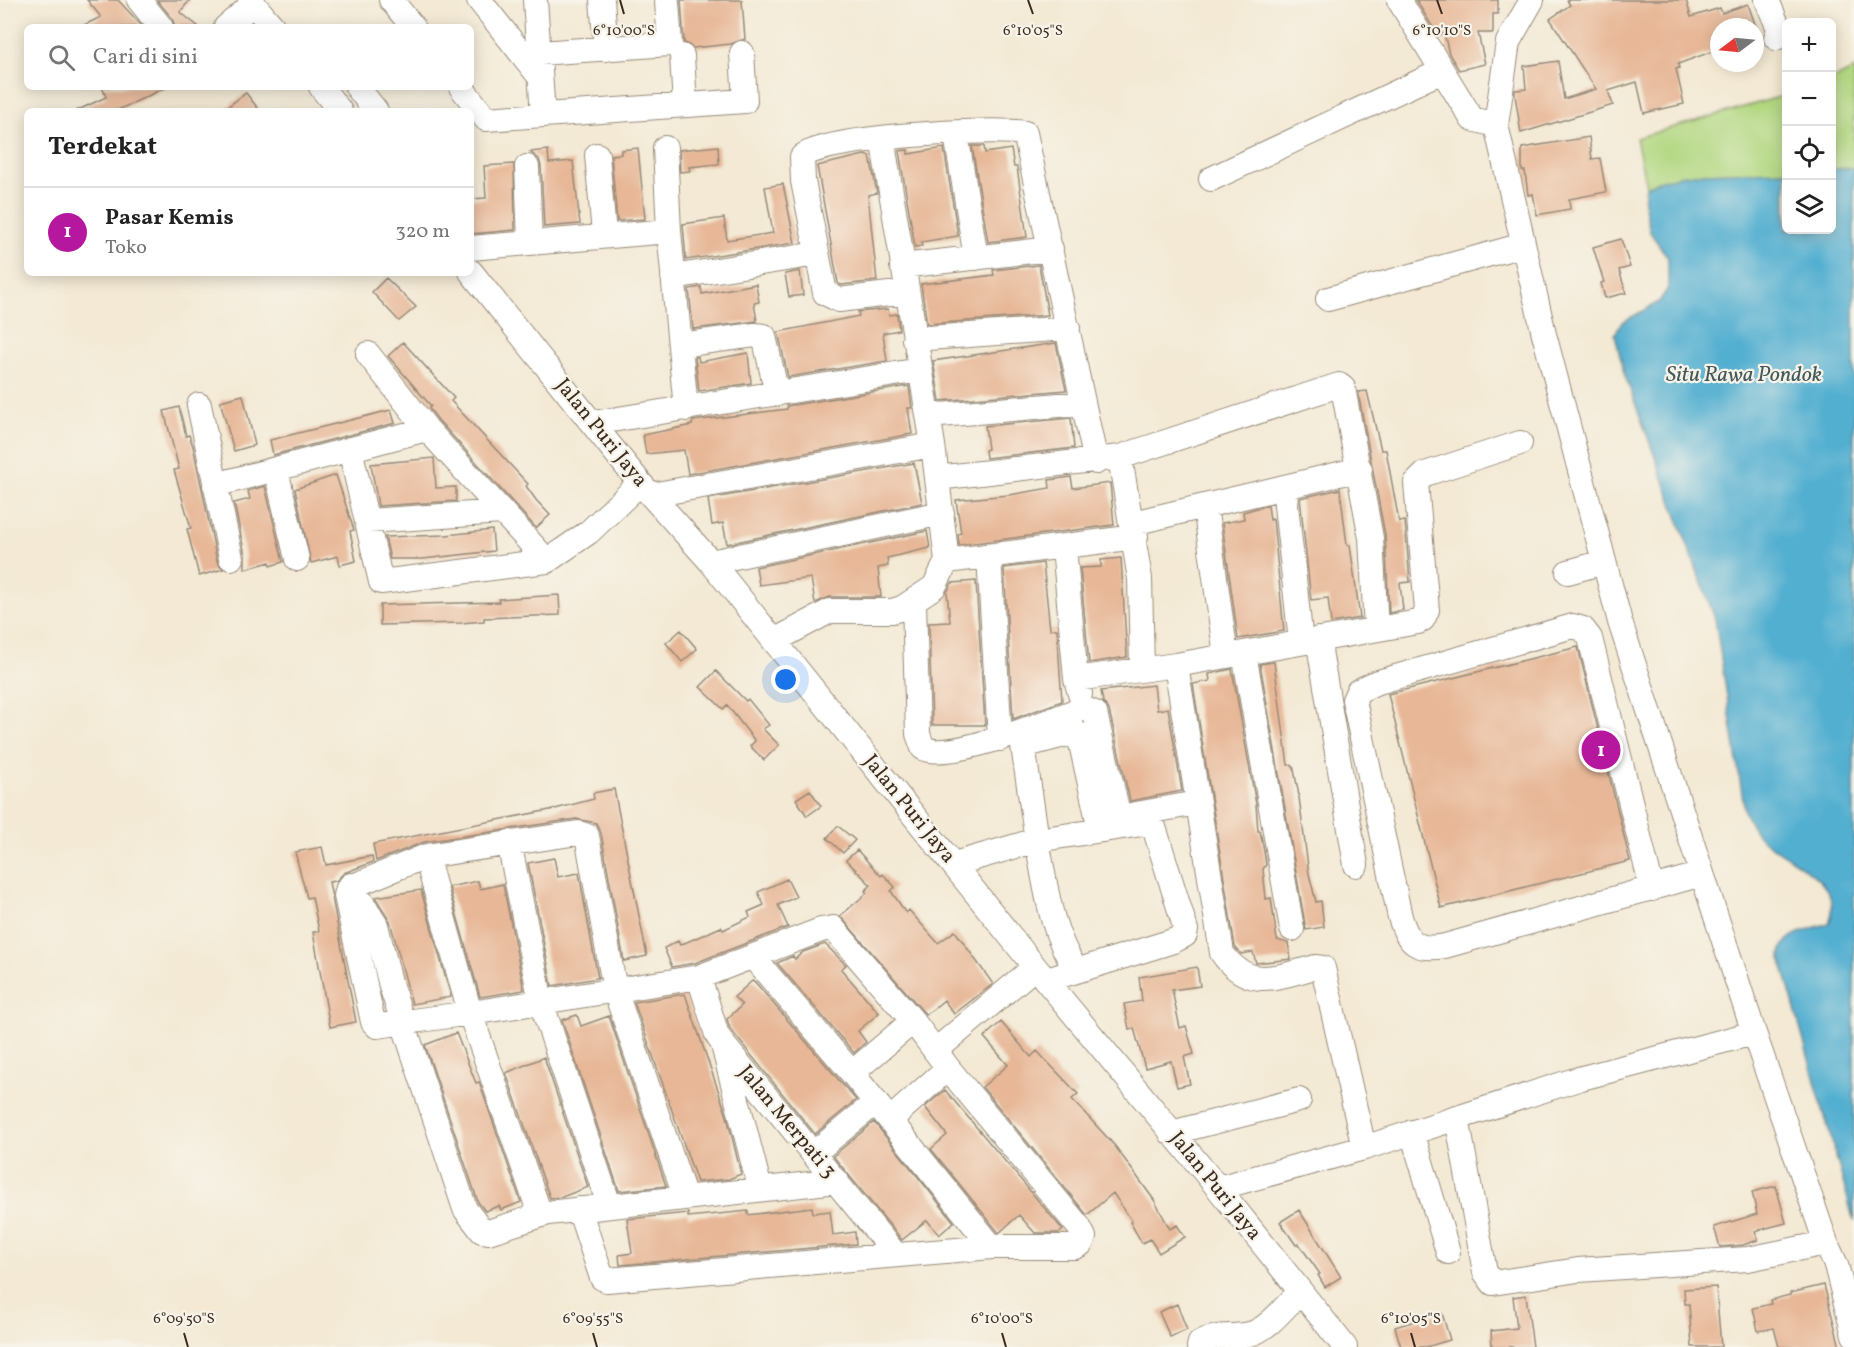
<!DOCTYPE html>
<html lang="id">
<head>
<meta charset="utf-8">
<style>
  body { margin:0; font-family:Vollkorn,serif; background:#f6f6f6; color:#222 }
  .controls { position:absolute; right:18px; top:18px; display:grid; overflow:hidden; border-radius:9px; box-shadow:0 3px 15px #0003 }
  .controls button { width:54px; height:54px; display:grid; place-items:center; padding:0; border:0; border-bottom:2px solid #e0e0e0; background:#fff; color:#222; font:30px sans-serif }
  .compass { position:absolute; left:1710px; top:18px; width:54px; height:54px; border-radius:50%; background:#fff; box-shadow:0 3px 15px #0003; rotate:254deg }
  .you { position:absolute; left:786px; top:680px; width:21px; height:21px; margin:-15px; border:4px solid #fff; border-radius:50%; background:#1a73e8; box-shadow:0 0 0 9px #1a73e833 }
  .badge { display:grid; place-items:center; width:39px; height:39px; border-radius:50%; background:#b5179e; color:#fff; font-size:20px; font-weight:700 }
  .pin { position:absolute; translate:-50% -50%; border:3px solid #fff; box-shadow:0 2px 6px #0006 }
  .list { margin:0; padding:0; list-style:none }
  h2 { display:flex; justify-content:space-between; align-items:center; height:78px; margin:0; padding:0 24px; font-size:26px }
  h2 small { font-size:20px; font-weight:400; color:#767676 }
  .list li { display:grid; grid-template-columns:39px 1fr auto; gap:18px; align-items:center; box-sizing:border-box; height:90px; padding:0 24px; border-top:2px solid #e0e0e0 }
  .list b { display:block; font-size:22px; white-space:nowrap }
  .list p { margin:0; font-size:20px; white-space:nowrap; color:#767676 }
  .list em { font-size:20px; font-style:normal; color:#767676 }
  .icon { flex:none; width:33px; height:33px; fill:none; stroke:currentColor; stroke-width:2; stroke-linecap:round; stroke-linejoin:round }
  .map { position:relative; flex:none; width:1854px; height:1347px; overflow:hidden }
  .search { position:absolute; background:#fff; box-shadow:0 3px 15px #0003; left:24px; top:24px; width:450px; height:66px; display:flex; align-items:center; gap:15px; box-sizing:border-box; padding:0 21px; border-radius:9px; color:#767676; font-size:22px }
  .panel { position:absolute; background:#fff; box-shadow:0 3px 15px #0003; left:24px; top:108px; width:450px; height:168px; border-radius:9px }
  .map>svg:first-child { display:block }
  .green { fill:#b1d780; stroke:#76804f; stroke-width:1.5 }
  .water { fill:#52afd0; stroke:#466c77; stroke-width:1.5 }
  .building { fill:#e7b797 }
  .lines { fill:none; stroke-linecap:round; stroke-linejoin:round }
  .minor-casing { stroke:#978a79; stroke-width:26 }
  .minor { stroke:#fff; stroke-width:24 }
  .ticks { fill:none; stroke:#3b2a1e; stroke-width:2 }
  .labels { text-anchor:middle; dominant-baseline:central; stroke-width:4.5; stroke-linejoin:round; paint-order:stroke }
  .street-label { font-size:21px; fill:#3b2a1e; stroke:#f7f3e8 }
  .water-label { font-size:22px; font-style:italic; fill:#43595c; stroke:#f7f3e8 }
  .ticks-label { font-size:15px; text-anchor:middle; fill:#3b2a1e; stroke:#f7f3e8; stroke-width:4.5; stroke-linejoin:round; paint-order:stroke }
</style>
</head>
<body>
<div class="map">
<svg width="1854" height="1347" viewBox="0 0 1854 1347">
  <rect width="100%" height="100%" fill="#f7f3e8"/>
  <filter id="ink" filterUnits="userSpaceOnUse"><feTurbulence type="fractalNoise" baseFrequency=".0167" numOctaves="2"/><feDisplacementMap in="SourceGraphic" scale="12" xChannelSelector="R" yChannelSelector="G"/><feConvolveMatrix kernelMatrix="1 2 1 2 8 2 1 2 1" color-interpolation-filters="sRGB"/></filter>
  <filter id="wash" filterUnits="userSpaceOnUse"><feTurbulence type="fractalNoise" baseFrequency=".008" numOctaves="4" result="noise"/><feDisplacementMap in="SourceGraphic" scale="24" xChannelSelector="R" yChannelSelector="G"/><feGaussianBlur stdDeviation="1.35" result="paint"/><feColorMatrix in="noise" values="0 0 0 0 0 0 0 0 0 0 0 0 0 0 0 0 0 1.4 0 .05"/><feComposite in="paint" operator="in"/></filter>
  <g filter="url(#wash)">
    <rect width="100%" height="100%" fill="#f3e9d4"/>
    <path class="green" d="M1854,69V168L1832,169V80Z
      M1786,95V171C1745,173 1684,168 1646,186L1636,138Z"/>
    <path class="water" d="M1854,168V1221L1781,959C1779,933 1809,930 1829,923C1847,881 1786,860 1763,840C1754,833 1750,823 1745,813L1715,619L1624,373L1615,334L1621,323L1659,302L1668,288V258L1650,232L1644,202L1646,186C1683,168 1745,173 1786,171V230H1832V169Z"/>
    <g id="blocks">
      <path class="building" d="M87,0H118L143,27H80L101,17Z
        M157,0H190L180,12L199,27H175L172,18Z
        M681,0H742L745,39L731,44L693,48L684,42Z
        M1416,0H1498V14H1493V33H1478L1485,64L1459,70L1449,54L1444,33L1438,36Z
        M1567,0H1686L1691,17L1720,8L1722,13L1748,4L1756,27H1719V49L1678,64L1679,68L1676,69L1684,104L1644,113L1637,82L1608,91L1613,105L1521,133L1515,95V90L1526,89L1524,66L1558,61L1564,99L1596,89L1550,19L1570,5Z
        M102,87H167L116,111H76L106,97Z
        M246,93L260,111H222Z
        M1589,137L1592,159L1600,158L1606,192L1569,199L1570,209L1537,215L1533,194L1528,195L1525,171H1522V148Z
        M718,146L719,164L689,167L690,171L680,172L679,150Z
        M972,146H984L985,153L1011,149L1014,167H1017L1027,237L988,242Z
        M638,148L645,219L617,221L611,155L621,154V150Z
        M944,148L958,236L921,242L922,246L915,247L899,151L908,150V154Z
        M548,150L549,163L573,161L580,224L544,227L541,166L539,159L530,152Z
        M864,155L870,156L877,193L868,195L877,281L841,285L838,283L817,166Z
        M514,164L515,230L471,234V199L486,198L484,166Z
        M783,184L795,243L686,260L683,224L724,218L727,240L773,233L765,187Z
        M1621,239L1630,267L1619,270L1626,293L1605,298L1601,283L1604,282L1593,247Z
        M1039,265L1048,315L927,324L921,284L994,275L993,270Z
        M800,271L803,295L789,297L785,274Z
        M386,278L416,307L399,321L372,292Z
        M756,284L759,302L754,303L757,321L693,329L689,289L701,287L702,294Z
        M888,309L889,315L897,314L899,330L883,333L887,361L788,377L778,332L859,316L858,312Z
        M403,342L454,398L451,401L528,484L526,486L536,500L550,515L536,528L438,420L429,408L431,406L388,356Z
        M1056,343L1066,390L940,401L933,361Z
        M748,353L751,383L699,391L695,357H698L699,362Z
        M909,386L912,408H908L912,434L688,474L684,450L646,454L643,435L692,425L693,421L787,409V406Z
        M1367,391L1381,450H1386L1399,522L1405,521L1410,582L1400,583L1403,610L1389,613L1385,535L1358,392Z
        M243,395L255,445L234,451L220,401Z
        M179,407L186,436L189,435L193,446L217,561L223,569L199,576L187,529L191,528L174,470L179,469L164,411Z
        M391,410L395,423L273,455L270,440Z
        M1071,418L1074,448L986,458L985,450L988,449L985,426Z
        M434,458L436,488L456,487V501L378,506L371,464Z
        M914,463L922,503L727,544L723,523L712,525L708,499Z
        M336,475L354,530L350,531L356,561L340,565L338,556L311,563L295,489Z
        M1071,477L1073,488L1110,483L1114,525L959,545L958,534L961,533L956,500L1009,495L1050,488L1049,480Z
        M265,486L283,562L270,566V562L245,569V555L234,503L250,499L248,491Z
        M1340,489L1347,545H1350L1360,618L1331,623L1328,598L1311,600L1300,498Z
        M1268,505L1270,520L1273,519L1284,631L1238,639L1222,523L1244,519L1243,512Z
        M492,530L494,551L423,559H390L385,537L446,535Z
        M927,531L930,548L887,558L888,566L878,568L881,597H830L815,603L811,578L759,585L756,567Z
        M1121,558L1127,657L1089,663L1080,568L1101,567V560Z
        M1043,563L1050,629H1057L1062,701L1013,719L1004,568Z
        M976,581L985,725H932L929,623L950,622L947,592L952,583Z
        M559,595L560,615L484,618V621L461,623L380,625V605L499,602V599Z
        M681,630L697,649L682,662L666,643Z
        M1578,647L1630,861L1441,908L1388,694Z
        M1274,662L1288,765H1293L1298,790L1309,874L1316,902L1321,901L1324,927L1306,930L1260,664Z
        M1232,669L1256,804L1258,831H1260L1264,851L1266,865L1263,869L1266,899L1271,898L1277,940L1288,943L1291,959L1256,963L1253,952L1241,954L1235,947L1193,684L1210,681L1209,674Z
        M716,671L746,701L748,699L769,725L763,729L779,745L764,760L750,746L755,741L727,705L723,709L700,687Z
        M1154,685L1157,710L1168,708L1182,791L1130,801L1109,710L1103,702L1101,691Z
        M614,789L647,956L624,961L601,833L596,823L576,819L424,842L376,861L373,844L555,809L594,799L593,793Z
        M810,790L821,806L807,816L796,799Z
        M838,826L855,840L843,853L827,838Z
        M322,847L326,865L372,856L373,862L344,873L336,881L329,882L356,1022L330,1027L313,932L319,931L312,897L307,898L295,852Z
        M857,850L881,876L883,874L895,887L891,891L906,913L909,910L938,943L955,931L993,984L954,1014L944,1000L926,1015L840,916L867,893L865,891L871,885L846,860Z
        M554,858L558,877L579,873L598,978L552,986L528,863Z
        M787,879L796,897L778,905L788,927L695,963L672,967L664,948L678,941L680,945L721,927L723,930L750,917L748,912L764,905L758,892Z
        M478,881L480,889L503,884L524,990L480,997L449,887Z
        M421,890L451,997L412,1004L390,921L375,897Z
        M825,944L846,965L841,969L879,1013L858,1031L866,1042L854,1053L777,963L793,956L795,959L803,952Z
        M1197,967L1200,986L1172,990L1180,1028L1186,1026L1194,1054L1184,1057L1190,1084L1177,1087L1171,1061L1145,1068L1134,1028L1129,1029L1124,1004L1142,1001L1139,977Z
        M752,981L755,982L856,1100L815,1134L730,1029L727,1019L742,1005L734,997Z
        M685,994L727,1116L741,1174L729,1179L697,1182L634,1002Z
        M577,1015L581,1026L609,1016L666,1186L619,1191L562,1020Z
        M1001,1022L1031,1057L1037,1051L1078,1094L1072,1099L1115,1146L1154,1200L1170,1229L1177,1225L1185,1237L1159,1253L1150,1239L1142,1243L1130,1222L1132,1221L1113,1193L1087,1215L982,1087L1008,1065L984,1037Z
        M456,1033L476,1083L479,1082L521,1202L501,1210L499,1206L485,1211L478,1202L425,1045Z
        M544,1057L588,1187L562,1197L550,1198L506,1073Z
        M945,1090L1063,1230L1059,1233H1035L1019,1215L999,1233L931,1149L947,1135L925,1107Z
        M874,1122L954,1222L939,1235L927,1220L902,1240L833,1156Z
        M1776,1186L1786,1223L1755,1231L1758,1240L1743,1245L1720,1247L1714,1227L1757,1214L1752,1192Z
        M812,1207L813,1213L830,1211L833,1235L855,1232L856,1244L620,1265L619,1255L632,1253L627,1219L688,1213V1217L748,1211V1215Z
        M1299,1210L1341,1277L1325,1287L1318,1275L1320,1274L1299,1244L1296,1245L1280,1222Z
        M1824,1285L1840,1347H1779L1774,1328L1758,1331L1753,1308L1771,1304L1770,1300L1790,1295V1293Z
        M1716,1287L1721,1347H1692L1689,1304H1685L1684,1289Z
        M1526,1295L1533,1347H1492L1491,1331L1517,1328L1513,1297Z
        M1177,1304L1187,1330L1170,1337L1159,1312Z
        M1442,1313L1450,1340L1426,1347H1401L1395,1327Z"/>
    </g>
  </g>
  <g filter="url(#ink)">
    <use href="#blocks" fill-opacity="0" stroke="#978a79" stroke-width="1.5"/>
    <g class="lines">
      <g class="minor-casing">
        <path id="minor" d="M139,0L161,27
          M250,0L273,27
          M391,0L413,27
          M479,0L540,77
          M535,0L543,115
          M602,0L606,49
          M1399,0L1472,119L1496,125
          M1532,0L1508,42L1496,125L1544,334L1620,622L1754,1033L1826,1243L1836,1265L1854,1335
          M1767,0L1779,29L1776,38
          M226,27L254,3
          M539,53L670,44L667,2
          M682,56L685,105
          M321,87L340,111
          M357,87L376,111
          M461,87L486,119L745,101L742,53
          M956,134L976,258
          M665,148L669,231L686,409
          M597,155L604,234
          M527,167L530,242
          M1211,179L1442,71
          M471,248L669,231
          M902,266L1051,249
          M471,272L640,483L711,562L1035,967L1218,1188L1345,1347
          M673,277L817,254
          M906,292L839,300L825,293L803,181L802,157C821,137 994,127 1025,133L1096,462
          M1328,299L1523,245
          M914,339L1068,328
          M680,345L755,335L764,336L777,394
          M368,354L427,429L547,561
          M199,405L231,558
          M928,416L1083,403
          M593,423L920,370
          M350,449L381,582L547,561L589,532L640,483
          M1120,457L1140,579L1142,669
          M276,470L297,559
          M937,478L1120,457L1339,385L1343,388L1371,538L1376,629
          M215,485L427,429
          M1284,487L1301,642
          M651,495L933,445
          M1205,506L1226,656
          M368,521L502,512
          M1133,523L1360,469
          M1064,547L1076,679L1080,694
          M989,556L1000,739
          M947,561L1136,537
          M711,562L942,513
          M1568,572L1604,562
          M914,602L918,734L923,748C949,762 1054,719 1083,708L1095,713L1118,813L1125,816L1197,803
          M1318,639L1356,865
          M774,641L830,611H892L902,608L934,587L947,561L933,445L882,138
          M1244,653L1292,929
          M1176,665L1222,953C1248,991 1277,977 1315,967L1323,968L1364,1148
          M1076,679L1176,665L1418,622L1423,619L1427,610L1416,483L1425,474L1520,443
          M509,842L541,1002L609,1205
          M426,856L470,1013L540,1214
          M954,864L1037,840L1023,746L1076,732L1079,735L1100,829
          M351,885L376,925L391,986L465,1209L482,1231L488,1232L548,1213L837,1181
          M1652,889L1590,638L1583,629L1573,626L1375,683L1358,691L1354,700L1400,917C1408,944 1417,951 1445,946L1702,874
          M753,957L852,1073L992,1247
          M699,977L717,1035L723,1044L896,1255
          M1047,980L1173,941L1185,935L1186,930L1154,827L1149,823L1037,840C1046,887 1050,932 1077,971
          M724,1049L760,1189
          M935,1051L1035,967
          M852,1073L913,1021
          M1457,1118L1485,1272L1493,1283L1578,1270L1748,1259L1826,1243
          M890,1120L948,1068
          M1412,1132L1448,1252
          M1171,1133L1299,1100
          M814,1153L876,1102
          M1218,1188L1364,1148L1578,1079L1754,1033
          M579,1209L602,1278L607,1280L992,1247H1075L1081,1244L1084,1237L1079,1227L948,1068L913,1021L833,928L821,930L699,977L471,1013H470L377,1026L373,1022L346,896L348,888L426,856L578,833L587,836L615,990L685,1197
          M1199,1347L1200,1343C1217,1333 1232,1338 1250,1334C1269,1329 1286,1305 1300,1292"/>
      </g>
      <use href="#minor" class="minor"/>
    </g>
  </g>
  <path class="ticks" d="M620,0L624,14M1028,0L1033,14M1437,0L1442,14M184,1333L188,1347M593,1333L597,1347M1002,1333L1006,1347M1411,1333L1415,1347"/>
  <g class="labels">
    <g class="street-label">
      <text transform="translate(601 433) rotate(51)">Jalan Puri Jaya</text>
      <text transform="translate(909 809) rotate(51)">Jalan Puri Jaya</text>
      <text transform="translate(787 1122) rotate(50)">Jalan Merpati 3</text>
      <text transform="translate(1215 1186) rotate(51)">Jalan Puri Jaya</text>
    </g>
    <g class="water-label">
      <text x="1744" y="375">Situ Rawa Pondok</text>
    </g>
  </g>
  <g class="ticks-label">
    <text x="624" y="35">6°10'00"S</text>
    <text x="1033" y="35">6°10'05"S</text>
    <text x="1442" y="35">6°10'10"S</text>
    <text x="184" y="1323">6°09'50"S</text>
    <text x="593" y="1323">6°09'55"S</text>
    <text x="1002" y="1323">6°10'00"S</text>
    <text x="1411" y="1323">6°10'05"S</text>
  </g>
</svg>
<div class="controls">
<button>+</button>
<button>−</button>
<button><svg class="icon" aria-label="locate" viewBox="0 0 24 24"><circle cx="12" cy="12" r="6"/><path d="M12 2v4M12 18v4M2 12h4M18 12h4"/></svg></button>
<button><svg class="icon" aria-label="layers" viewBox="0 0 24 24"><path d="M12 4l9 5-9 5-9-5zM3 14l9 5 9-5"/></svg></button>
</div>
<svg class="compass" viewBox="-18 -18 36 36"><path d="M0-13l5 13h-10z" fill="#e53935"/><path d="M0 13l5-13h-10z" fill="#767676"/></svg>
<div class="you"></div>
<div class="pin badge" style="left:1601px;top:750px">1</div>
<div class="search"><svg class="icon" aria-label="search" viewBox="0 0 24 24"><circle cx="10" cy="10" r="6"/><path d="M15 15l6 6"/></svg>Cari di sini</div>
<section class="panel">
<h2>Terdekat<small></small></h2>
<ul class="list">
<li><span class="badge">1</span><div><b>Pasar Kemis</b><p>Toko</p></div><em>320 m</em></li>
</ul>
</section>
</div>
</body>
</html>
